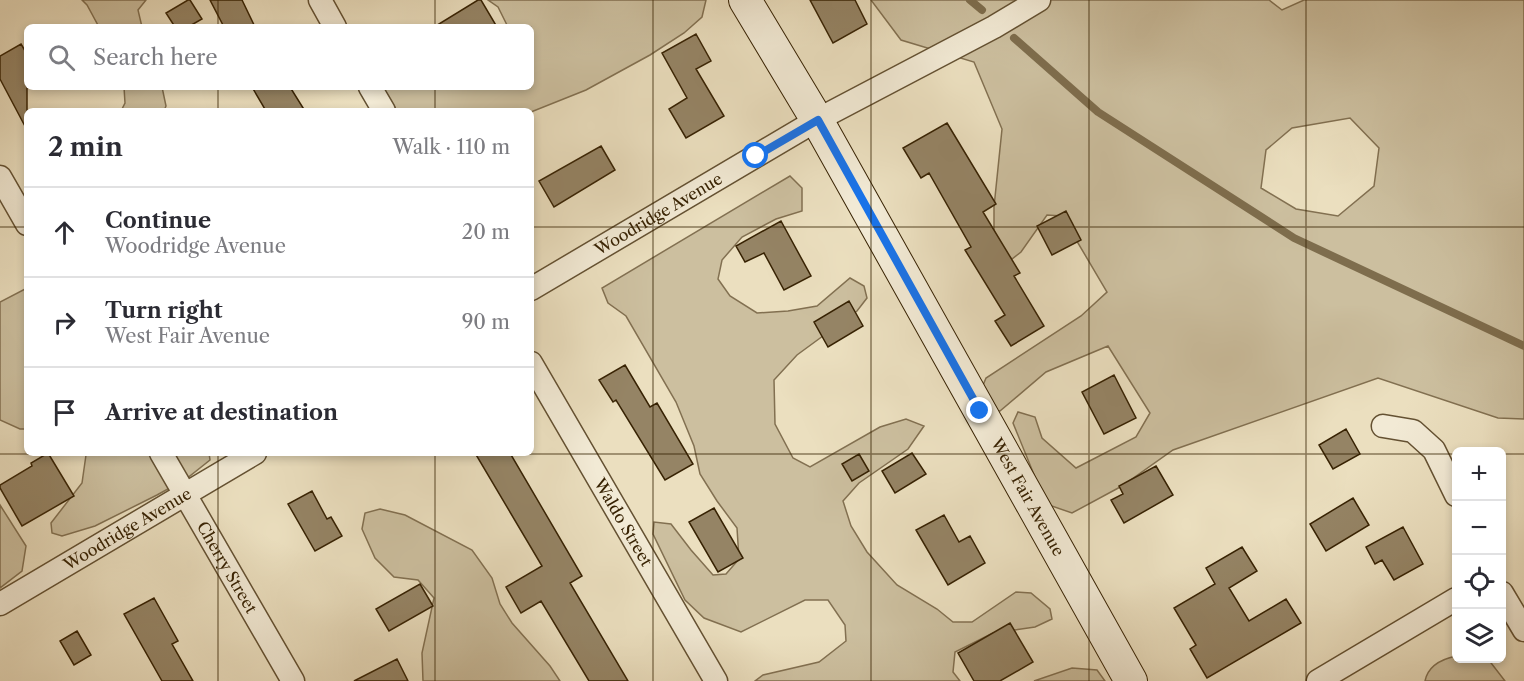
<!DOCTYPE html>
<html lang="en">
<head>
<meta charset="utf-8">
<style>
  body { margin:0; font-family:"Libre Caslon Text",serif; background:#f7f7f7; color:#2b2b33 }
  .controls { position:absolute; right:18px; bottom:18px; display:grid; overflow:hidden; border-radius:9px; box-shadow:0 3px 9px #0003 }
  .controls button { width:54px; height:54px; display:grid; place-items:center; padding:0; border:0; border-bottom:2px solid #e1e1e2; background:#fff; color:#2b2b33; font:30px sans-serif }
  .stop { position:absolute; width:18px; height:18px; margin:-14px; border:4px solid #1a73e8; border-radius:50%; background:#fff }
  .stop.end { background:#1a73e8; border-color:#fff; box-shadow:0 2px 6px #0008 }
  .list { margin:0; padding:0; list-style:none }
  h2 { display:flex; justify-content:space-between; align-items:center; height:78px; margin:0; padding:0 24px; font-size:26px }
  h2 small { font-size:20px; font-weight:400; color:#7c7c81 }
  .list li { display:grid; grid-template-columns:39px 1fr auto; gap:18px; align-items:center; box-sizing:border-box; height:90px; padding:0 24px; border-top:2px solid #e1e1e2 }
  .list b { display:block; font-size:22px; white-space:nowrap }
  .list p { margin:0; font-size:20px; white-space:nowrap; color:#7c7c81 }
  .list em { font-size:20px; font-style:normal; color:#7c7c81 }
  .icon { flex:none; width:33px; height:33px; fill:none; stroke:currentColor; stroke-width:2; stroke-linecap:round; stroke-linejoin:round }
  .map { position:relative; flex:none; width:1524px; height:681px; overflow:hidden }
  .search { position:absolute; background:#fff; box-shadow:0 3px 9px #0003; left:24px; top:24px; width:510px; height:66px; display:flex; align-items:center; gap:15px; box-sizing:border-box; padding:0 21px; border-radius:9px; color:#7c7c81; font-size:22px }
  .panel { position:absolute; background:#fff; box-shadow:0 3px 9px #0003; left:24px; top:108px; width:510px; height:348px; border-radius:9px }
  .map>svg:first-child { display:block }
  .green { fill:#ccbf9f; stroke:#827051; stroke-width:1.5; fill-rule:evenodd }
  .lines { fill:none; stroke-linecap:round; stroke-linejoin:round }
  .stream { stroke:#7e6d4d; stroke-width:8 }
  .building { fill:#958465; stroke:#372203; stroke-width:1.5 }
  .street-casing { stroke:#645132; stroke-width:25 }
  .secondary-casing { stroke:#372203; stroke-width:34 }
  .street { stroke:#f2ead5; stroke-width:22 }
  .secondary { stroke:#f2ead5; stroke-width:32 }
  .route { stroke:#1a73e8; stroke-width:8 }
  .grid { fill:none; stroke:#372203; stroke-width:1.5; stroke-opacity:0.55 }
  .labels { text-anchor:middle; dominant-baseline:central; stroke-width:6; stroke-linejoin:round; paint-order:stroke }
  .street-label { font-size:16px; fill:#372203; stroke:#f2ead5 }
</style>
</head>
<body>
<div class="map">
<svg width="1524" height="681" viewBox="0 0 1524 681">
  <rect width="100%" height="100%" fill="#ebdfbf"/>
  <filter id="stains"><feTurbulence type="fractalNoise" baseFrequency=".00333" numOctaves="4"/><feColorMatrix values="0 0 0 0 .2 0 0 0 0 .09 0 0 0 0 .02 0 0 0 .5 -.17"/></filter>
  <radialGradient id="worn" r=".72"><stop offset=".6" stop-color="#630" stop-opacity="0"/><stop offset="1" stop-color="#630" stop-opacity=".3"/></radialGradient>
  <path class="green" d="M82,0H146L138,10L142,27H99L87,5Z
    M488,0H706L702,17L684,33L650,55L586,90L531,112L473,111L470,109L392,111L381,87H531V27H508L498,7Z
    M871,0H1269L1282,10L1304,0H1524V419L1498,418L1378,378L1173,450L1122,486L1072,513L1046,504L1013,423L1018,412L1035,417L1042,438L1076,468L1136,437L1150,413L1108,346L1046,372L1000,411L986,409L981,390L986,378L1081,316L1107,292L1062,216L1047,215L1021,252L1012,259L999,248L994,232V207L1002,129L974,62L901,40ZM1350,118L1379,148L1374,186L1338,216L1296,209L1261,188L1266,150L1292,128Z
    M124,87H162L166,106L164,111H121L125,103Z
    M790,176L802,188V211L776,219L742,237L722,260L718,279L730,296L757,313L788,311L817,306L850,278L864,286L867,298L857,311L797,355L774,380L775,424L793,458L810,467L880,427L906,419L924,426L908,449L859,483L843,501L851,526L867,552L897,585L937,609L953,622H972L1016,592L1031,593L1050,609L1052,619L1035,627L993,633L955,652L953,672L960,681H755L763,675L819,662L846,641L845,625L828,600H805L741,632L704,618L685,600L653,534L654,522L671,524L691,550L713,575L726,574L739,559L737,528L717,501L700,474L694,446L676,402L626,316L608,303L602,288Z
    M27,288V429H20L0,420V302Z
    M85,453H209L210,460L186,479L157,495L95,526L62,536L52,533L51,523L82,483L86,455Z
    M0,505L26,546L22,571L0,588Z
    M380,509L405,515L472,550L492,578L500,604L512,623L550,666L560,681H423L422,653L434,598L418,580L394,577L375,558L362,529L365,513Z
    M1456,656V658L1488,659L1505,681H1425C1428,666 1442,659 1456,656Z
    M1072,668L1097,670L1105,681H1034Z"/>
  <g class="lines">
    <path class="stream" d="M970,0L982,10
      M1014,38L1098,112L1294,238L1524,346"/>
  </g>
  <path class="building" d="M188,0H190L202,19L188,27H175L166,13Z
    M210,0H242L255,27H224Z
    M478,0H481L497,27H434Z
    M810,0H855L867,24L833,43Z
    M696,34L711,61L696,69L724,116L686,138L669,109L687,98L662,53Z
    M21,44L27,54V130L0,79V56Z
    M252,87H290L305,111H266Z
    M947,123L996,204L983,212L1020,273L1014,276L1044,326L1011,346L995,321L1005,315L965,250L971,247L929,173L921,178L903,148Z
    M601,146L615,170L554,207L539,181Z
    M1066,211L1081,240L1052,255L1037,226Z
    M781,221L811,276L784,290L764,253L745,262L736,246Z
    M849,301L863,326L828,347L814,322Z
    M625,365L650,407L657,403L693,464L665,480L616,400L613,402L599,380Z
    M1114,375L1136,418L1104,434L1082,392Z
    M1346,429L1360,454L1333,469L1319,445Z
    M48,453L74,496L22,526L0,488V485L32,466L31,463Z
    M475,453H510L582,576L570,583L628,681H589L541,601L521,613L506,587L542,566Z
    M912,453L926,474L895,493L882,471Z
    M859,454L869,471L852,481L842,464Z
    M1156,466L1173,495L1124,523L1111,500L1123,494L1119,486Z
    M312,491L327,519L331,517L342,536L315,551L288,504Z
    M1353,498L1369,525L1326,551L1310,524Z
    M714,508L743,558L718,572L689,522Z
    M944,515L959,542L970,536L985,563L948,585L916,530Z
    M1403,527L1423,564L1394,580L1382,560L1375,564L1366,547Z
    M1242,547L1257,571L1229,588L1249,621L1286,599L1301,623L1207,678L1190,649L1196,645L1174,608L1215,584L1206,568Z
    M420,584L433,606L389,631L376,609Z
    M154,598L178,641L172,644L193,681H162L124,614Z
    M1010,623L1033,662L1000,681H974L958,653Z
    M77,631L91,655L74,665L60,641Z
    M397,659L408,681H354Z"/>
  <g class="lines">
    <g class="street-casing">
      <g id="street">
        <path d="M320,0L335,27"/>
        <path d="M370,87L384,111"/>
        <path d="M0,177L27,224"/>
        <path id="s1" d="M531,289L817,120L994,27L1039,0"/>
        <path id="s2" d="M531,363L716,681"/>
        <path d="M1383,426L1413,431L1434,450L1456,495"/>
        <path id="s3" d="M161,453L293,681"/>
        <path d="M1502,593L1524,630"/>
        <path id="s4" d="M0,604L255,453"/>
        <path d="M1318,681L1456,599"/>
      </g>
    </g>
    <g class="secondary-casing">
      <g id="secondary">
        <path id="s5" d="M745,0L817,120L1131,681"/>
      </g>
    </g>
    <use href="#street" class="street"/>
    <use href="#secondary" class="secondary"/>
  </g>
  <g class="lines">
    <path class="route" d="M756,156L818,120L980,411"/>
  </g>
  <path class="grid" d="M218,0V27M435,0V27M653,0V681M871,0V681M1089,0V681M1306,0V681M218,87V111M435,87V111M0,227H27M531,227H1524M218,453V681M435,453V681M0,454H1456M1502,454H1524"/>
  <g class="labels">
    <g class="street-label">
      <text stroke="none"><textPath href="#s1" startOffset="148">Woodridge Avenue</textPath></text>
      <text stroke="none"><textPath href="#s5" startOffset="572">West Fair Avenue</textPath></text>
      <text stroke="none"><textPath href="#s2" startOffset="184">Waldo Street</textPath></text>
      <text stroke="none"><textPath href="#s4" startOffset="148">Woodridge Avenue</textPath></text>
      <text stroke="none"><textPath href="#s3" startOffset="132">Cherry Street</textPath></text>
    </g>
  </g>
  <rect width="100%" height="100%" filter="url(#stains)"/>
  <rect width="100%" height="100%" fill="url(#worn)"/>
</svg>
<div class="controls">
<button>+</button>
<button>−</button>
<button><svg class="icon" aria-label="locate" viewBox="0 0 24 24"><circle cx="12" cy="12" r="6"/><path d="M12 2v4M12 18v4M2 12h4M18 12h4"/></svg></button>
<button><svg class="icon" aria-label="layers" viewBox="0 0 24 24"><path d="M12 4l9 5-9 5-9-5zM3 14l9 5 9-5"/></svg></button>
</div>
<div class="stop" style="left:756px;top:156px"></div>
<div class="stop end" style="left:980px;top:411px"></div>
<div class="search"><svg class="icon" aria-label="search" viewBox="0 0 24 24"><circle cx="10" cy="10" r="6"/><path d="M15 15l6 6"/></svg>Search here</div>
<section class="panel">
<h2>2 min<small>Walk · 110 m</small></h2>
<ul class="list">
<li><svg class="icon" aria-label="ahead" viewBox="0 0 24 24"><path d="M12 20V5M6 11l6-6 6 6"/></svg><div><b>Continue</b><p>Woodridge Avenue</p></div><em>20 m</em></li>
<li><svg class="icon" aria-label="right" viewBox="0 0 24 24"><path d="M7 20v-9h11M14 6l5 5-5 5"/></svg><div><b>Turn right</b><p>West Fair Avenue</p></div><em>90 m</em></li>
<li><svg class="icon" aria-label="arrive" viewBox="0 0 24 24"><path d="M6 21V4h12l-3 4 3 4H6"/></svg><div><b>Arrive at destination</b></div></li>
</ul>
</section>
</div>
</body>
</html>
